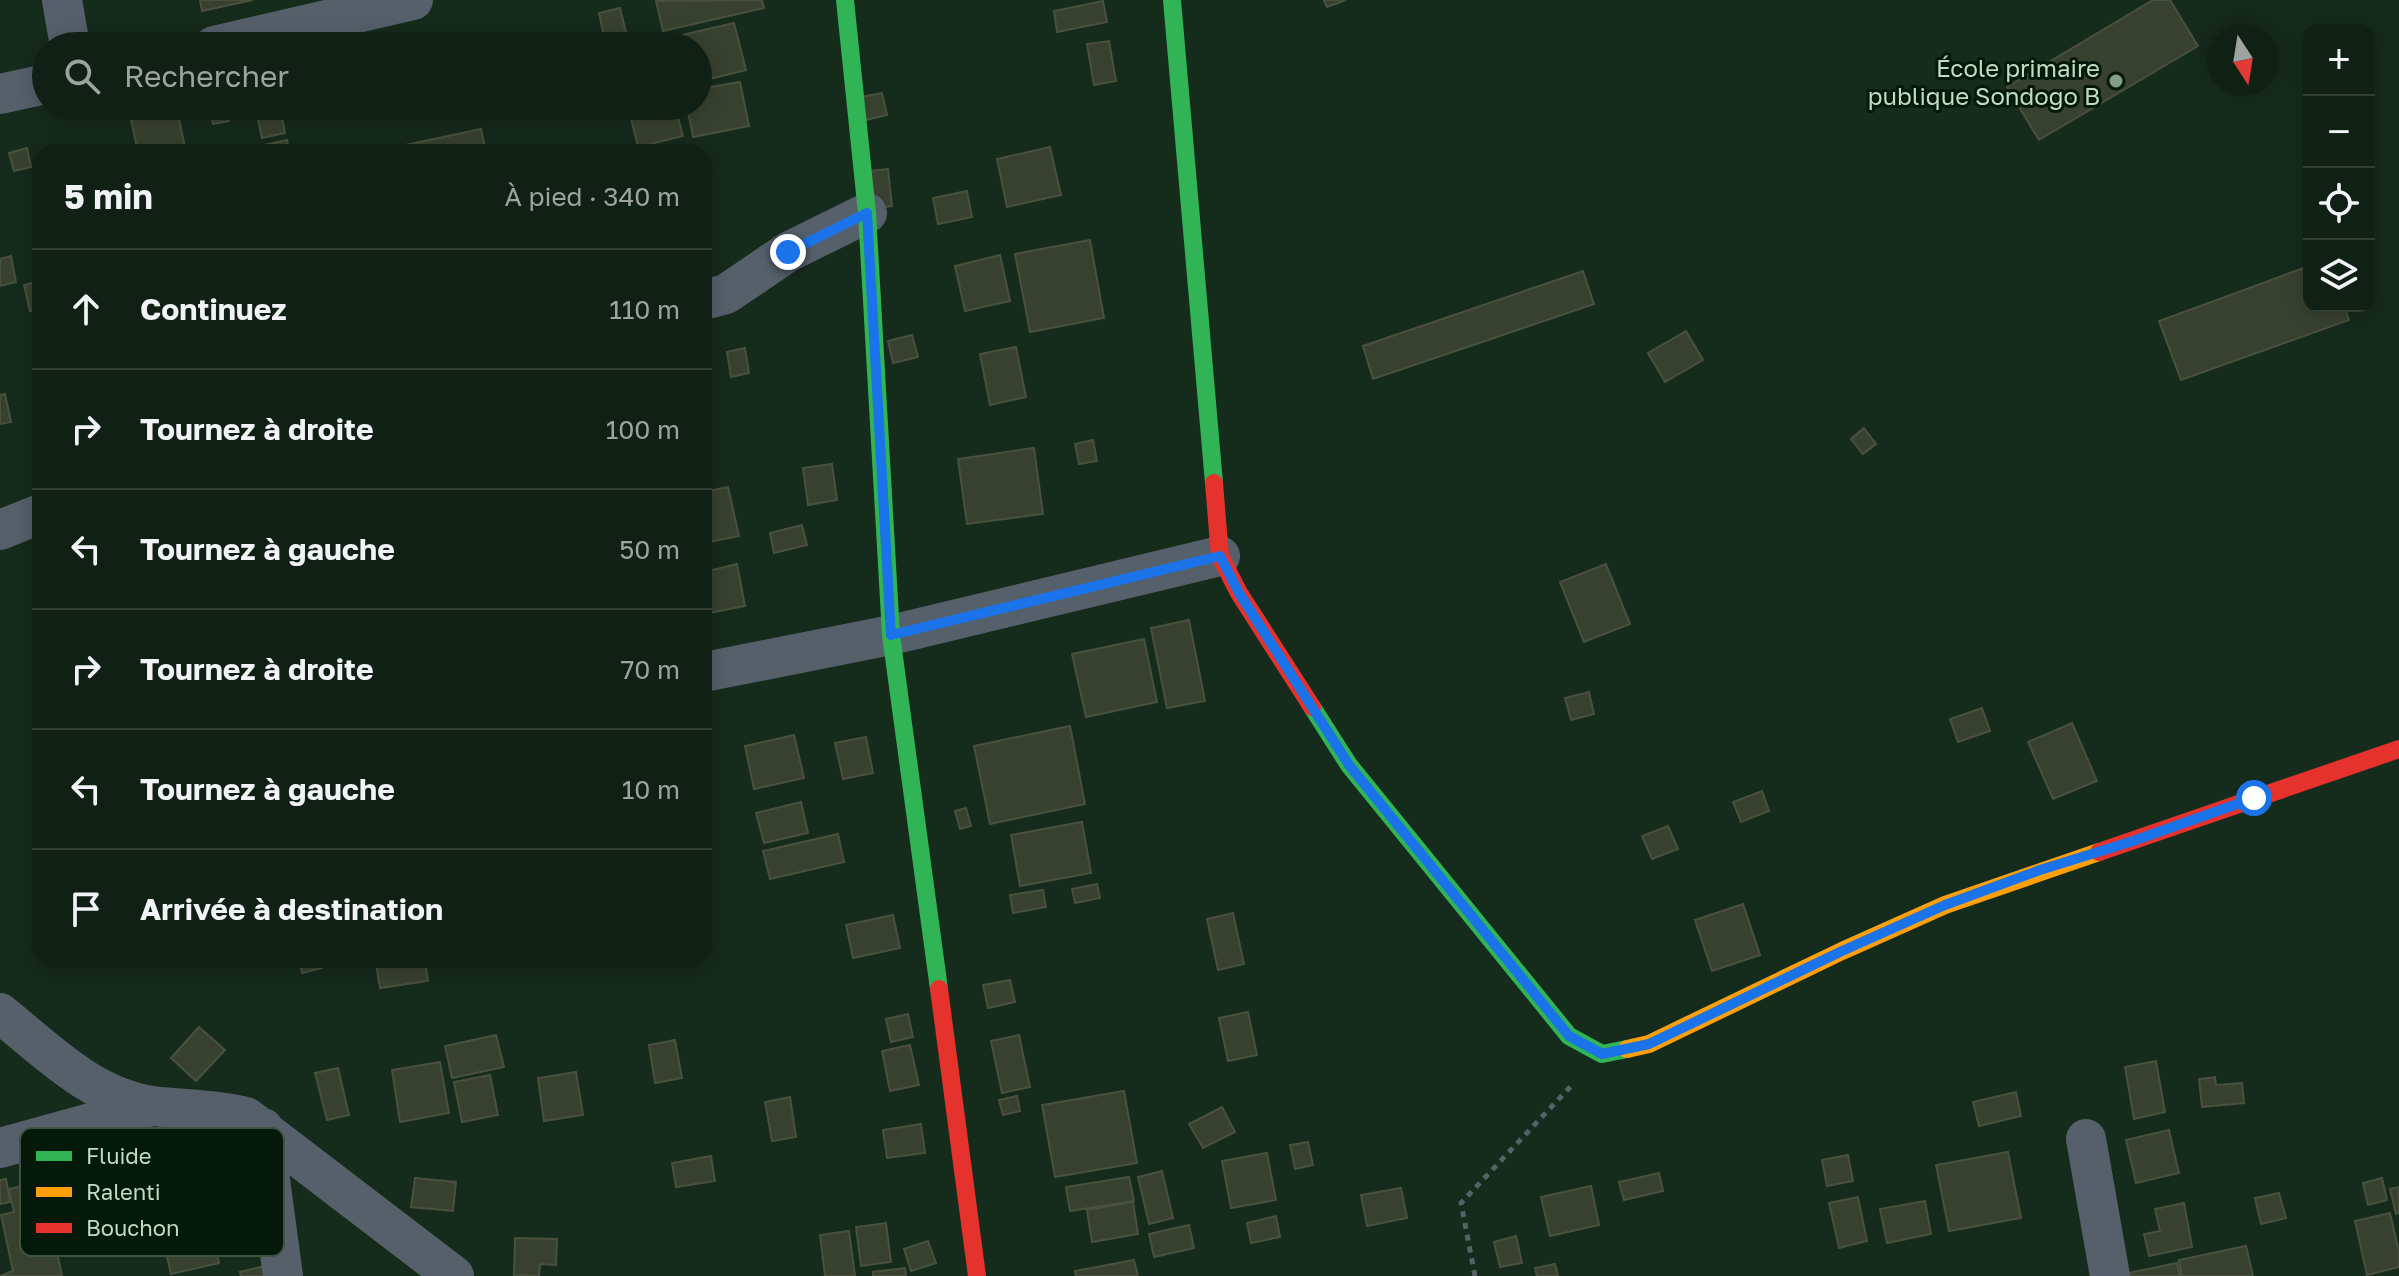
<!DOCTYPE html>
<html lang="fr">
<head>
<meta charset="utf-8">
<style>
  body { margin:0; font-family:"Golos Text",sans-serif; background:#19281e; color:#f1f3f6 }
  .controls { position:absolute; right:24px; top:24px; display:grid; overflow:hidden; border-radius:16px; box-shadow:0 4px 20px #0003 }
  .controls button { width:72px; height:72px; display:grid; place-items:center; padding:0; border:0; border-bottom:2px solid #303e34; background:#102015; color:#f1f3f6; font:40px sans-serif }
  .compass { position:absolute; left:2207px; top:24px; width:72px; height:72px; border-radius:50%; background:#102015; box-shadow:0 4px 20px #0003; rotate:168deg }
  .stop { position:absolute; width:24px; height:24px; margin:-18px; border:6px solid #1a73e8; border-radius:50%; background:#fff }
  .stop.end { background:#1a73e8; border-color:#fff; box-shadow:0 2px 8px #0008 }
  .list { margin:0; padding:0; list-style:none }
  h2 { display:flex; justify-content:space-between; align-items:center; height:104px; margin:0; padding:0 32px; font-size:34px }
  h2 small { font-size:26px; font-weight:400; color:#9ca3a0 }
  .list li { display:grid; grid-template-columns:52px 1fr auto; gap:24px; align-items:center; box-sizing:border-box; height:120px; padding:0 32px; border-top:2px solid #303e34 }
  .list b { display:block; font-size:30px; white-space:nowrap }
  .list em { font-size:26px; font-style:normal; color:#9ca3a0 }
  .icon { flex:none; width:44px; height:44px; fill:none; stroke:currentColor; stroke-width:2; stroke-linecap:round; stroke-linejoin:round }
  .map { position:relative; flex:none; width:2399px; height:1276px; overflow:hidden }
  .search { position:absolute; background:#102015; box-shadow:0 4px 20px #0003; left:32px; top:32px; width:680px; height:88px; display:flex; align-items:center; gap:20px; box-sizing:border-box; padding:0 28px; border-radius:44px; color:#9ca3a0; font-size:30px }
  .panel { position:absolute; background:#102015; box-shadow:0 4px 20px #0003; left:32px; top:144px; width:680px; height:824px; border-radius:24px }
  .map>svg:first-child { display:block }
  .building { fill:#384130; stroke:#49513e; stroke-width:2 }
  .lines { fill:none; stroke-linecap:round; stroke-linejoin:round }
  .path { stroke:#566168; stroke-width:5; stroke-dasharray:6 6; stroke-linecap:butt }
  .street { stroke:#55606b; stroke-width:40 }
  .fast { stroke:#30b455; stroke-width:18 }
  .slow { stroke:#ff9f0a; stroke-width:18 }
  .jam { stroke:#e5322d; stroke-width:18 }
  .route { stroke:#1a73e8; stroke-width:10 }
  .poi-dot { fill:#859e8a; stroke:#041909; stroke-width:3 }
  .labels { text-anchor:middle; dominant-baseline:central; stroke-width:6; stroke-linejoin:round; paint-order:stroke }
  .poi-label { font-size:24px; fill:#c1dcc5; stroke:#041909; text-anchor:end }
  .key { fill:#041909; stroke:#3d5441; stroke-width:2 }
  .key-label { font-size:22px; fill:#c1dcc5 }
</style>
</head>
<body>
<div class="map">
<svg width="2399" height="1276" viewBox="0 0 2399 1276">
  <rect width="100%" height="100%" fill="#152b1c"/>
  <path class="building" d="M200,0H253L202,11Z
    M762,0L764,8L663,31L656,1Z
    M1324,0H1346L1327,7Z
    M2153,0H2170L2198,46L2039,140L2007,87Z
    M1103,1L1107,22L1057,32L1054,11Z
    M620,8L627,36L605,41L599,13Z
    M734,23L746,70L698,82V46H671L669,38Z
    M559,35L561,46H511Z
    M1109,41L1116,81L1094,85L1087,44Z
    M740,82L749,126L693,137L687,106H698V89Z
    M882,93L887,115L866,120L861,97Z
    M226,106L229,121L213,124L210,109Z
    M255,106H280L285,133L262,138Z
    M628,106H675L683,136L638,147Z
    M177,110L186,152H138L131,120Z
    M481,129L486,152H397L396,147Z
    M287,140L289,152H233Z
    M1050,147L1061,195L1007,207L997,159Z
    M27,148L31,167L14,171L9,153Z
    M888,169L892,206L873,208L869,171Z
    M967,191L972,217L938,224L933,198Z
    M704,233L709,260L704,261Z
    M1090,240L1104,318L1030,332L1015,254Z
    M1000,255L1010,301L965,311L955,266Z
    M11,256L16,282L0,286V259Z
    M2309,266V306H2344L2349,320L2181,380L2159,321Z
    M1583,271L1594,304L1373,379L1363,346Z
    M40,281V309L30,311L24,285Z
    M1686,331L1703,360L1665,382L1648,353Z
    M912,335L918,357L893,363L888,341Z
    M1016,347L1026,397L990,405L980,354Z
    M745,348L749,373L731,377L727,352Z
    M5,394L11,422L0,424V395Z
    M1864,428L1876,444L1863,454L1851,439Z
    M1093,440L1097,461L1079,464L1075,444Z
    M1034,448L1043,514L967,524L958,459Z
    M832,464L837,500L808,505L803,468Z
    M728,487L739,536L704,543V492Z
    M802,525L807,545L774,553L770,533Z
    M737,564L745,606L704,614V572Z
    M1606,564L1630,624L1584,642L1560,582Z
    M1189,620L1205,701L1167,708L1151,628Z
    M1144,639L1157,702L1086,717L1072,654Z
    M1589,692L1594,714L1571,720L1565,698Z
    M1982,708L1990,731L1958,742L1950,719Z
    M2072,723L2097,781L2053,799L2028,742Z
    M1070,726L1085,804L990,824L974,746Z
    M794,735L804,778L754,789L745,746Z
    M866,737L873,773L843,779L835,743Z
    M1762,791L1769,811L1741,822L1733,802Z
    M801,802L808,833L764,843L756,813Z
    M966,808L971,826L960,829L955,811Z
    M1082,822L1091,873L1020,886L1011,835Z
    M1668,826L1678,849L1652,859L1642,836Z
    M838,834L844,862L770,879L763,851Z
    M1097,884L1100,898L1075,903L1072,889Z
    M1043,890L1046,907L1013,913L1010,895Z
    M1743,904L1760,955L1712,971L1695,920Z
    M1233,913L1244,964L1218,970L1207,919Z
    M893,915L900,948L853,958L846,925Z
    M299,960H320L322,968L302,973Z
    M398,960H425L428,981L380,988L376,964Z
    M1010,980L1015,1002L988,1008L983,985Z
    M1248,1012L1257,1055L1228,1061L1219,1018Z
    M908,1014L913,1037L891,1042L886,1019Z
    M199,1027L225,1050L196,1081L171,1058Z
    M496,1035L504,1067L452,1078L445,1046Z
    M1019,1035L1030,1087L1002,1093L991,1041Z
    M675,1040L682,1078L655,1083L649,1045Z
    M910,1045L919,1085L890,1091L882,1051Z
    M2156,1061L2165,1112L2134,1119L2125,1067Z
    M440,1062L449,1113L400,1122L392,1070Z
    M338,1068L349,1115L327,1120L315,1073Z
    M576,1072L583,1115L544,1121L538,1078Z
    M490,1075L498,1115L462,1122L454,1082Z
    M2215,1077L2216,1085L2242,1083L2244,1103L2202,1107L2199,1079Z
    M1124,1091L1137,1163L1055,1177L1042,1105Z
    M2016,1092L2021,1116L1979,1126L1973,1102Z
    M1017,1096L1020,1111L1003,1115L999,1100Z
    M790,1097L796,1137L772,1141L765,1102Z
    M1222,1107L1235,1132L1203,1148L1189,1124Z
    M921,1124L925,1153L887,1158L883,1130Z
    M2169,1130L2179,1173L2136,1183L2126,1140Z
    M1308,1142L1313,1165L1295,1169L1290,1145Z
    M2008,1152L2021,1218L1949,1231L1936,1165Z
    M1267,1153L1276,1200L1231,1208L1222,1161Z
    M1848,1155L1853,1181L1827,1186L1822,1160Z
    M711,1156L715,1181L676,1187L672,1163Z
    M1162,1171L1173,1218L1149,1224L1138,1177Z
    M1659,1173L1663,1191L1624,1200L1619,1182Z
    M1129,1177L1134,1201L1070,1211L1066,1187Z
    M415,1178L456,1182L453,1211L411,1207Z
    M2382,1178L2387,1200L2368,1205L2363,1183Z
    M6,1179L10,1202L0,1204V1180Z
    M27,1185L32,1209L47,1206L62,1276H0L13,1271L1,1215L14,1212L9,1189Z
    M1591,1186L1599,1225L1550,1236L1541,1197Z
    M2399,1187V1213L2396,1214L2390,1189Z
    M1401,1188L1407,1218L1367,1226L1361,1195Z
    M2279,1193L2286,1218L2261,1224L2255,1198Z
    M1858,1197L1867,1241L1839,1248L1829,1203Z
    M1925,1201L1931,1234L1887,1243L1880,1209Z
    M1133,1202L1138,1234L1092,1242L1087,1210Z
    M2184,1203L2192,1247L2149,1256L2144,1234L2160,1231L2155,1209Z
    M2390,1213L2399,1252V1267L2367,1275L2355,1221Z
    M181,1216L186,1235L211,1229L219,1263L171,1274L159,1221Z
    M1276,1216L1280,1237L1251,1243L1247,1223Z
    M886,1223L891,1262L861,1266L856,1227Z
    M1189,1225L1194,1248L1154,1257L1149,1234Z
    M849,1231L855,1276H825L820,1235Z
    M1516,1236L1522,1263L1500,1267L1494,1242Z
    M515,1238L557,1239L556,1265L540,1264L539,1276L514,1275Z
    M928,1241L936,1263L911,1271L904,1249Z
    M2246,1246L2253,1276H2182L2179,1260Z
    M1134,1260L1138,1276H1076L1075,1271Z
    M2177,1263L2180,1276H2114Z
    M1555,1264L1558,1276H1537L1535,1268Z
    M264,1266L267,1276H241L240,1272Z
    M905,1268L906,1276H873V1272Z"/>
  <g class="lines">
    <path class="path" d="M1475,1276L1461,1203L1571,1086"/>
    <path class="street" d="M62,0L70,46
      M214,46L413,0
      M0,94L46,84
      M704,300L726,294L788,252L867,213
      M0,530L40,514
      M704,672L891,635L1220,556
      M0,1013C47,1051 91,1097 153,1106C184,1110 215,1109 246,1117L454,1276
      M263,1128L283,1276
      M2086,1139L2110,1276
      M0,1148L152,1106"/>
    <path class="fast" d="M845,0L867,213L891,635L939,989
      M1172,0L1214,483
      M1312,707L1349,765L1569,1036L1602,1054L1627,1049"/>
    <path class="slow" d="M1627,1049L1649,1044L1842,951L1945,905L2099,852"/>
    <path class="jam" d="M1214,483L1220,556L1239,593L1312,707
      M2099,852L2399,749
      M939,989L977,1276"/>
  </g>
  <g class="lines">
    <path class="route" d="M788,252L867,213L891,635L1220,556L1239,593L1349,765L1569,1036L1602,1054L1649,1044L1842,951L1945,905L2040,870L2133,841L2254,798"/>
  </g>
  <circle class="poi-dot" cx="2116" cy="81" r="8"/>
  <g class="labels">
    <g class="poi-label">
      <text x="2100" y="67">École primaire<tspan x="2100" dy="28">publique Sondogo B</tspan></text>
    </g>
  </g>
  <rect x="20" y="1128" width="264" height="128" rx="12" class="key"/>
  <rect x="36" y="1151" width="36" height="10" fill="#30b455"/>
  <rect x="36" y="1187" width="36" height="10" fill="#ff9f0a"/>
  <rect x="36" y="1223" width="36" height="10" fill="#e5322d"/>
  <g class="key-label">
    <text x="86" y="1164">Fluide</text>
    <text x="86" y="1200">Ralenti</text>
    <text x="86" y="1236">Bouchon</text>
  </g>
</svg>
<div class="controls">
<button>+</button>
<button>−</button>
<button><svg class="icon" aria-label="locate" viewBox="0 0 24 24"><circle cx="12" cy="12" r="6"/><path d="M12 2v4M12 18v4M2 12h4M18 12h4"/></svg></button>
<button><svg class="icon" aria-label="layers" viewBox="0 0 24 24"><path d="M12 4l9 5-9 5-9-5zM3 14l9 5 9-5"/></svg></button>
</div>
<svg class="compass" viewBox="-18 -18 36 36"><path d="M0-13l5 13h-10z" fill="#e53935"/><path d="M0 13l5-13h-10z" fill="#9ca3a0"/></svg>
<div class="stop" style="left:2254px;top:798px"></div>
<div class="stop end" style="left:788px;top:252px"></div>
<div class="search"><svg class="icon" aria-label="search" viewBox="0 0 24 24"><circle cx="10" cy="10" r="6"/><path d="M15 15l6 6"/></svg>Rechercher</div>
<section class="panel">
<h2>5 min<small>À pied · 340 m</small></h2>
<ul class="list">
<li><svg class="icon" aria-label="ahead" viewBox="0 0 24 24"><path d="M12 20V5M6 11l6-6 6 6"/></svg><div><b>Continuez</b></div><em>110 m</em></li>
<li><svg class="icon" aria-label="right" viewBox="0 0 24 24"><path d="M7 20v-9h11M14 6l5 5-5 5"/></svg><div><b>Tournez à droite</b></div><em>100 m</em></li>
<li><svg class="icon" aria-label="left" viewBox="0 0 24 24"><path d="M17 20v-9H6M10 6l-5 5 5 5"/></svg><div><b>Tournez à gauche</b></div><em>50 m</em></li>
<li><svg class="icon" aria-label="right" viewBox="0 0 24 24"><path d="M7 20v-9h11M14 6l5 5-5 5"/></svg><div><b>Tournez à droite</b></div><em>70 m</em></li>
<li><svg class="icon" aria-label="left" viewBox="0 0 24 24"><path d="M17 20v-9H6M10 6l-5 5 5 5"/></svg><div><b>Tournez à gauche</b></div><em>10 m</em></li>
<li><svg class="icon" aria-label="arrive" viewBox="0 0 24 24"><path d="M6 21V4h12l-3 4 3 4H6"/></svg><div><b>Arrivée à destination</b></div></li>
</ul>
</section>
</div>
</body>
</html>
